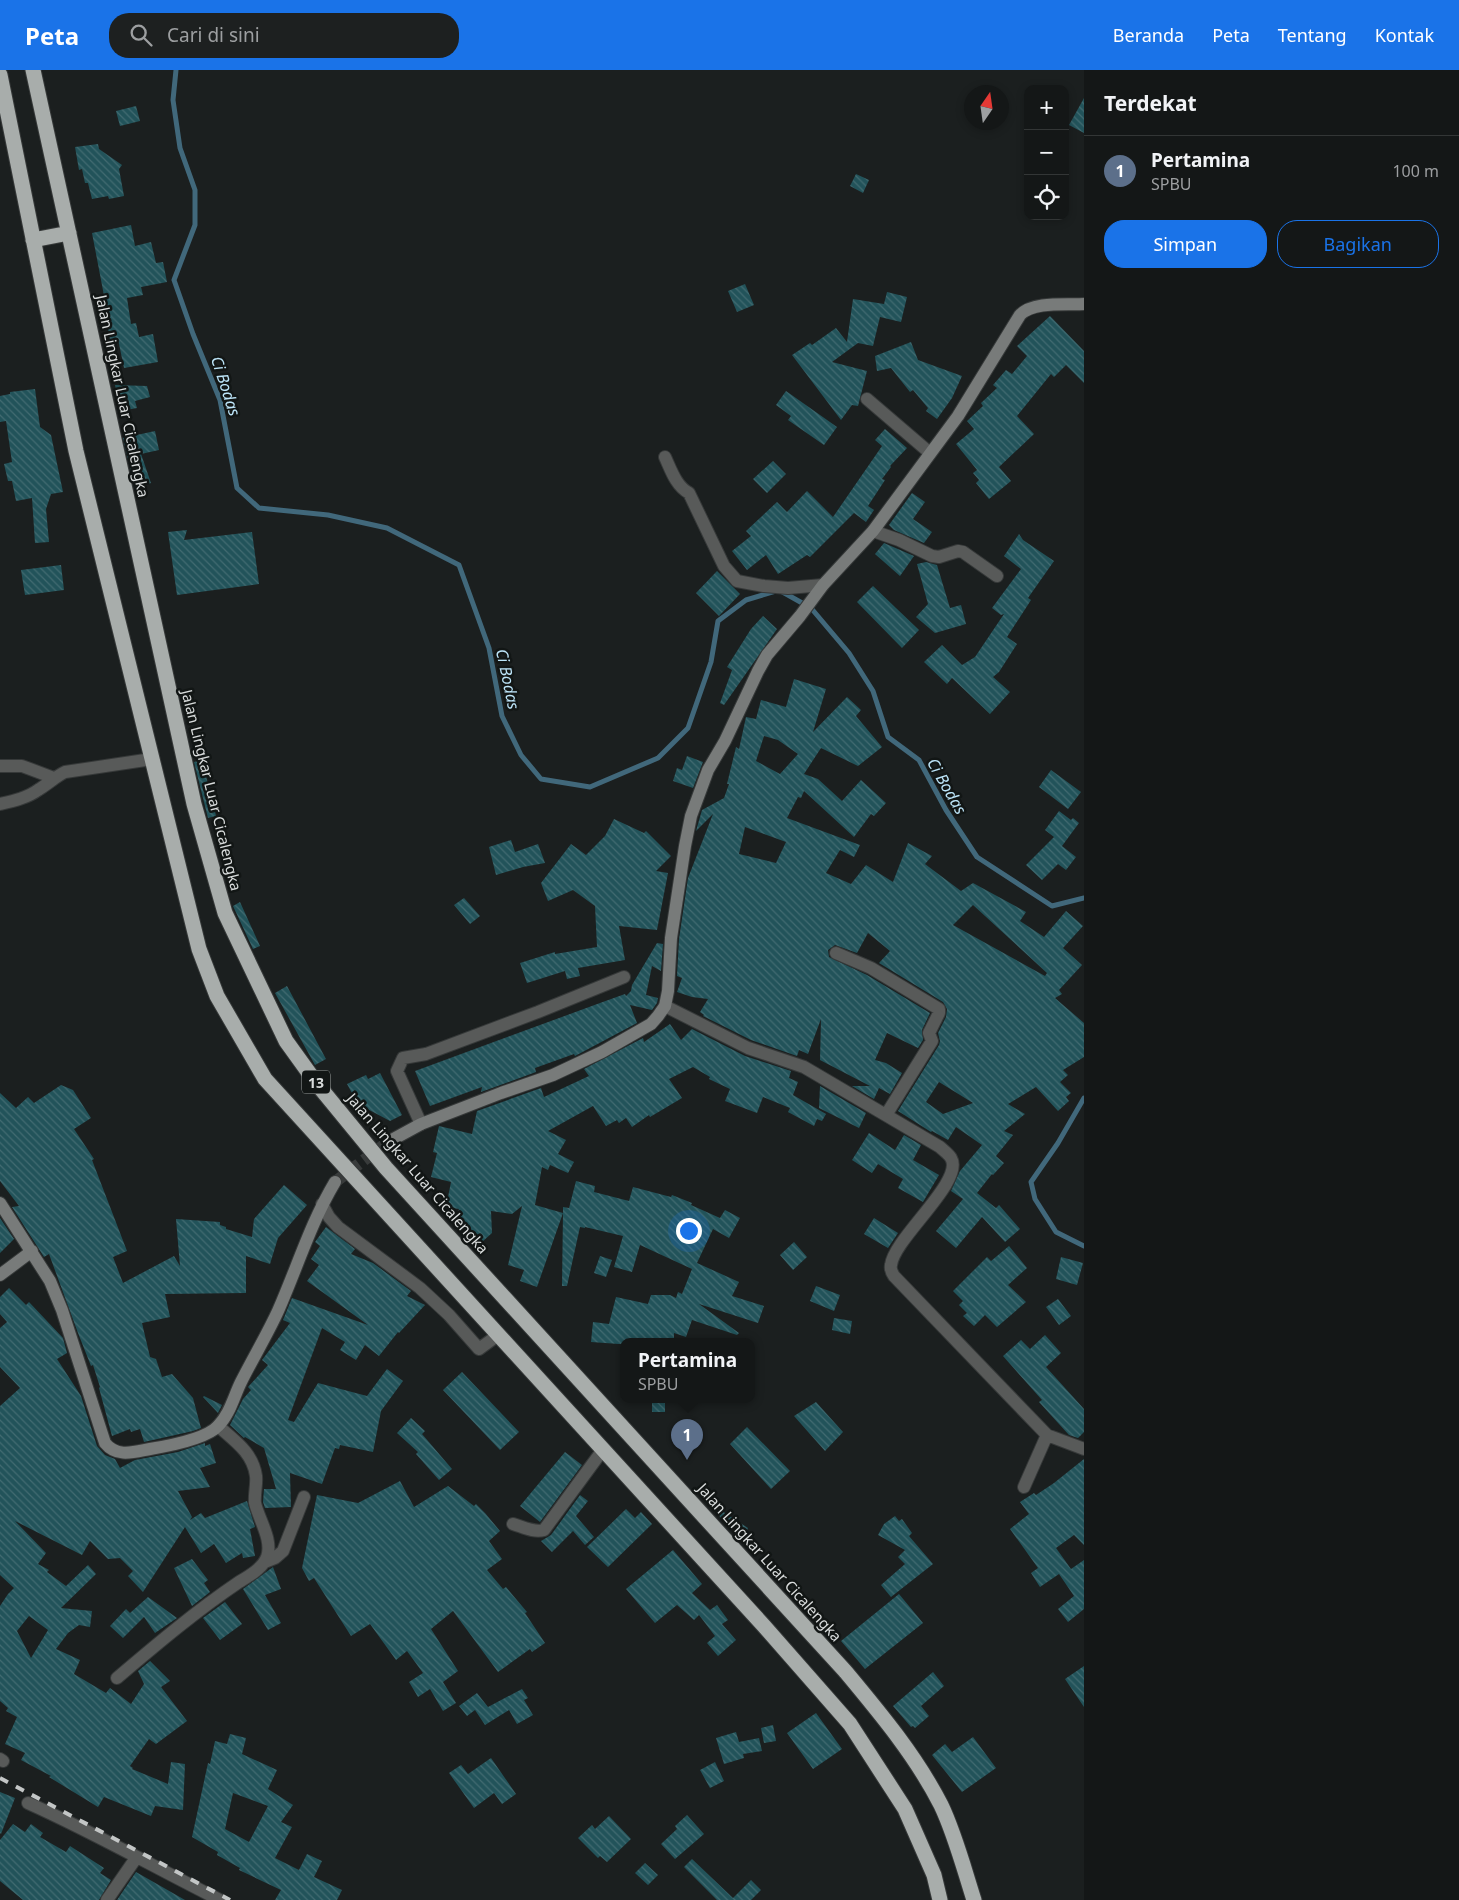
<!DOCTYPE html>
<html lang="id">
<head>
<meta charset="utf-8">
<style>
  body { margin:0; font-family:"Noto Sans",sans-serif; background:#1d2020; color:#f1f3f6 }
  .controls { position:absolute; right:15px; top:15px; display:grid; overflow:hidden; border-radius:10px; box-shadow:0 2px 8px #0003 }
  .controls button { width:45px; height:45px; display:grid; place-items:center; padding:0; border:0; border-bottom:1px solid #333636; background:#141717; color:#f1f3f6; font:25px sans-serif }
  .compass { position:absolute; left:964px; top:15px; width:45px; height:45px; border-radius:50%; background:#141717; box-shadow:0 2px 8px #0003; rotate:13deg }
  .you { position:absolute; left:688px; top:1160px; width:18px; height:18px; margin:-12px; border:4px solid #fff; border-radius:50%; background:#1a73e8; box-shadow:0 0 0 8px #1a73e833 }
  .badge { display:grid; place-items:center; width:32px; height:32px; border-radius:50%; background:#1a73e8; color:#fff; font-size:16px; font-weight:700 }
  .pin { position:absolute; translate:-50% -41px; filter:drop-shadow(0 1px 2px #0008) }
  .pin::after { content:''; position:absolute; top:26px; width:18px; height:15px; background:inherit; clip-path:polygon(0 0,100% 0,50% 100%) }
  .popup { position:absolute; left:620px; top:1268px; width:135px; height:65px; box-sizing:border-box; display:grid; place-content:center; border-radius:10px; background:#141717; filter:drop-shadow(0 1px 4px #0005); font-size:16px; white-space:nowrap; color:#9d9fa1 }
  .popup b { font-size:19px; color:#f1f3f6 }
  .popup::after { content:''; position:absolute; left:50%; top:100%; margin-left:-10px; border:10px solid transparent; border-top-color:#141717 }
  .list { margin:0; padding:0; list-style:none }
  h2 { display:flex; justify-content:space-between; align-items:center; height:65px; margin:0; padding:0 20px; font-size:21px }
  h2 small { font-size:16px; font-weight:400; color:#9d9fa1 }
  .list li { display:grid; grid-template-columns:32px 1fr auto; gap:15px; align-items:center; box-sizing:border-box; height:70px; padding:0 20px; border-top:1px solid #333636 }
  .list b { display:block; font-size:19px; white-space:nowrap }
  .list p { margin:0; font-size:16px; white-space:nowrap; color:#9d9fa1 }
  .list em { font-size:16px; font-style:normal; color:#9d9fa1 }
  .actions { display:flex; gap:10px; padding:15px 20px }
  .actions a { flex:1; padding:11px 0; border:1px solid #1a73e8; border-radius:20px; text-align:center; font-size:18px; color:#1a73e8 }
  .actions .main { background:#1a73e8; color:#fff }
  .icon { flex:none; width:28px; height:28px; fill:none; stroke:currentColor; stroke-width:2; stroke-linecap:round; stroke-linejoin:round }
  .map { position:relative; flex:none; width:1084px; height:1830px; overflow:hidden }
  header { display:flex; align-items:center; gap:30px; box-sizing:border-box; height:70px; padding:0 25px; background:#1a73e8; color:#fff }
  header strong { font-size:24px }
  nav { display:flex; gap:28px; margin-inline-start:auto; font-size:18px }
  .search { width:350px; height:45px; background:#1d2020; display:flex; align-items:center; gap:12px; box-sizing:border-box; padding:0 18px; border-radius:20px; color:#9d9fa1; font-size:19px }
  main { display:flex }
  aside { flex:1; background:#141717 }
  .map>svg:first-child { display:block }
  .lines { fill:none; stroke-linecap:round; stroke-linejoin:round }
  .stream { stroke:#41687b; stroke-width:5 }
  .building { fill:url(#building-back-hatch); fill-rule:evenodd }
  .secondary-tunnel { stroke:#383b3b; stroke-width:12; stroke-dasharray:12 6; stroke-linecap:butt }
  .street-casing { stroke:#363939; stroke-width:14 }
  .secondary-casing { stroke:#363939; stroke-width:14 }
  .highway-casing { stroke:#363939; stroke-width:17 }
  .street { stroke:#585a59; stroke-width:12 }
  .secondary { stroke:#787b7a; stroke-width:12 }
  .highway { stroke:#a8adab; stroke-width:15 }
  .rail { stroke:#c3c6c6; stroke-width:4; stroke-dasharray:9 9; stroke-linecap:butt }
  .labels { text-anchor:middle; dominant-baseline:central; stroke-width:5; stroke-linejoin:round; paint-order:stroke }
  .shield { fill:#121615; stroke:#9da1a0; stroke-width:1 }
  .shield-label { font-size:14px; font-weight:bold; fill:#d9dcdc }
  .street-label { font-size:15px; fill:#d9dcdc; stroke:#121615 }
  .water-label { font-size:16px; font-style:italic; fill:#bde5f9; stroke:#121615 }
</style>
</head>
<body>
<header>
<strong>Peta</strong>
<div class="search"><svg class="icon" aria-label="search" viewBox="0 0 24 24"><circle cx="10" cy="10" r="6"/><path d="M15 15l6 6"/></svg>Cari di sini</div>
<nav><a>Beranda</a><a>Peta</a><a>Tentang</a><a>Kontak</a></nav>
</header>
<main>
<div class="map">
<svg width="1084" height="1830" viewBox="0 0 1084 1830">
  <defs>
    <pattern id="building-back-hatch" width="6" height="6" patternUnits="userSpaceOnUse" patternTransform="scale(1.25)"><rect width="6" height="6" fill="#22535a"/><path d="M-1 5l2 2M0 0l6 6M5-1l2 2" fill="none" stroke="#426b71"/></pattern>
  </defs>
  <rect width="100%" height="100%" fill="#1b1f1f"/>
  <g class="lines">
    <path class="stream" d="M176,0L173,30L180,78L195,120V155L174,210L193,264L220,330L237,418L259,438L328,445L387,458L459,495L489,578L502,646L521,685L541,709L590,717L658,688L688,658L711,592L718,551L746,530L779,520L811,538L849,583L873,621L888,667L919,690L946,740L977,787L1052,836L1084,828
      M1084,1028L1058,1073L1031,1112L1035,1129L1056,1162L1084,1176"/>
  </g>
  <path class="building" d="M1084,28V63L1069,55Z
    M136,36L140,51L120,56L116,41Z
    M98,74L99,79L122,95L119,99L124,126L109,129L108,126L92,129L88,113H85L82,99L79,100L75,77Z
    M856,104L869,110L863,123L850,116Z
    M131,155L135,176L151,172L156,193L163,192L167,212L141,217L143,225L127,228L131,254L136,253L139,267L153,264L158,292L124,298L118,269L110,270L104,236H106L92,163Z
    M745,214L754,235L737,242L728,221Z
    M887,222L907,227L901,252L880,247L873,276L858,273L832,292L867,301L858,336L852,335L841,350L792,285L810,273L812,275L836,258L847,272L853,229L884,234Z
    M1050,246L1084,281V313L1066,295L1054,307L1051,304L1017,346L1034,364L999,397L1011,411L989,429L976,413L979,410L973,403L977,400L956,374L974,359L967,351L983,336L981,333L997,318L993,315L1006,300L1012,304L1027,286L1017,276Z
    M911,272L918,290L962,306L952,328L937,349L926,341L928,338L913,320L910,322L891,298L877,301L875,286Z
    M115,315L147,316L150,327L135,331L137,338L121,341Z
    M35,319L40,357L51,365L63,422L51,424L46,439L49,472L35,473L32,428L16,431L12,411H8L4,394L12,392L6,351L0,352V326L10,324V322Z
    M786,321L837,357L824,375L788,350L791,346L776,335Z
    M885,359L907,378L890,396L891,397L882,409L885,410L868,436L874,440L866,452L854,443L810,487L807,485L778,504L766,485L747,500L732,481L751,466L746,461L777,432L787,442L807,421L833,447L882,376L875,370Z
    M155,361L159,380L141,384L151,413L135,418L123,368Z
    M773,391L786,404L767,423L753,409Z
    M912,423L925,432L913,449L932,462L924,473L894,460L889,455Z
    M187,460L184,470L252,462L259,514L177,525L168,462Z
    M1019,464L1023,470L1054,491L1028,528L1031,530L1007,567L1017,574L999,602L993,607L1010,622L990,644L952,608L947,614L924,592L942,575L962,595L975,587L1004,544L1001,545L992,538L1021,499L1004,486Z
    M884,473L914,486L900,506L875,484Z
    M926,492L937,495L950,538L961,535L966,554L935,563L916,547L928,534L917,494Z
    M61,495L64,520L25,525L21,500Z
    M717,501L740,524L719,546L696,523Z
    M873,516L919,560L902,578L857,532Z
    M763,546L777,559L724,635L720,633L732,600L727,597L751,559Z
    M794,609L826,619L813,662L847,627L861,640L856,646L882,677L858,696L821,678L804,704L818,709L842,731L861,710L886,733L874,746L871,744L854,767L804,721L801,728L798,727L787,748L860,775L854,787L840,780L826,803L851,814L866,795L893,812L908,773L932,786L925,794L961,821L973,813L1026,842L1020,851L1044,867L1066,841L1083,856L1063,878L1082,895L1059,920L1062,924L1055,928L1084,953V987L1063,1000L1068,1005L1060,1012L1071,1023L1066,1027L1069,1031L1058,1041L1036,1017L1008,1034L1025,1044L1004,1061L1013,1065L996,1086L1004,1093L993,1105L992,1104L977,1123L996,1138L999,1135L1020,1159L1005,1172L982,1147L956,1178L936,1161L963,1129L951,1121L960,1101L982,1075L956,1057L948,1070L932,1061L931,1062L898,1041L939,975L940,971L938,963L946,947L947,939L943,932L879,893L890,881L868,863L857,883L835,875L828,880L829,887L867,905L930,943L922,960L923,970L918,978L887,963L875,990L886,993L902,1003L890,1024L879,1018L874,1029L852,1016H870L820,990L821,949L808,984L799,980L797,986L751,970L703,946L704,945L700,942L708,929L692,927L677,922L682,908L677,906L679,869L688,808L713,744L696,761L702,740L724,728L729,714H727L736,677L739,679L746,647L756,649L761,630L786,637ZM764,666L778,670L798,684L780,704L756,691ZM745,757L786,772L776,793L739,784ZM973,835L1047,903L1045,906L953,855ZM939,1012L973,1033L943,1044L926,1032Z
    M687,686L703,692L693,718L673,711L677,698L682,700Z
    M202,690L216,746L208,748L194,692Z
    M1051,700L1081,722L1068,739L1039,717Z
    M1059,741L1071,750L1073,748L1079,753L1062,776L1076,787L1066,800L1058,794L1042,810L1026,795L1054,767L1045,760Z
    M614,749L644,763L646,761L671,786L656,801L668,803L657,860L619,856L625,890L578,898L580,906L567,909L565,901L527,913L520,893L555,882V884L597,877L595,836L573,820L548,831L541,813L571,774L586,785L605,766Z
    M511,770L515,782L538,774L545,793L523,797L496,805L489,777Z
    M464,828L480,846L470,854L454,835Z
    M240,832L260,876L253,879L233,836Z
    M657,873L663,874L661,901L652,896L646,925L658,928L657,933L652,940L630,935L637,953L575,986L574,984L535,998L536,1002L481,1022L482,1017L430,1036L415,1001L600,933L625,924L626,926L631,921L632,915Z
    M287,916L326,989L315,995L275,923Z
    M670,954L681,970L692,959L745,986L791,1001L789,1008L798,1012L793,1025L826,1044L822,1051L817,1049L814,1056L788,1042L790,1038L763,1027L757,1043L725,1031L730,1019L709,1009L710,1007L693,997L669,1009L682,1028L650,1047L649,1045L632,1057L626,1048L619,1053L617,1050L606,1056L593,1036L548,1061L566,1070L558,1084L574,1092L568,1103L550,1095L548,1100L542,1097L535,1135L563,1143V1137L569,1138L576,1111L595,1116L594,1122L629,1131L633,1117L671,1127L672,1125L692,1133L691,1135L720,1148L725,1140L740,1148L729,1168L713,1159L697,1193L739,1212L732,1226L764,1236L758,1253L699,1234L739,1263L737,1265L692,1250L686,1267L674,1263V1271H623V1274H619L591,1272L593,1252L609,1254L616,1227L648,1234L651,1225H670L676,1228L678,1222L682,1224L692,1199L640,1175L632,1202L614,1197L623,1166L585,1157V1158L580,1157L567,1216H562L563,1143L537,1217L520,1211L524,1200L508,1195L522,1136L512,1144L491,1141L492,1163L482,1172L457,1144L459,1139L446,1137L451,1112L431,1107L437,1083L433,1082L439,1056L472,1064L477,1041L541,1018L544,1027L589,1006L584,999L643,968L644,972Z
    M380,1003L402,1045L390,1051L358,1034L347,1014L366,1005L368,1009Z
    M61,1015L73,1020L91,1048L74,1059L94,1089L92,1090L127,1181L113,1187L123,1213L174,1186L180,1196L176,1149L220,1152V1155L226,1157V1159L252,1167L254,1149L284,1115L307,1135L278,1168L270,1194L246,1186V1223L165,1224L170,1247L142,1253L150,1287L156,1289L162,1307L172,1304L193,1328L201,1358L193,1361L144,1372L140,1359L131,1362L130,1359L112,1366L99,1318L100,1317L93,1295L91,1296L78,1263L49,1184L44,1187L12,1137L19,1136L0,1111V1023L16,1038L28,1027L34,1033Z
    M820,1016L866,1043L859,1058L819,1038Z
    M869,1063L895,1080L904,1065L921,1075L913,1090L939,1105L923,1132L898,1118L903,1109L878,1094L872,1103L852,1090Z
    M0,1148L14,1169L0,1183Z
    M874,1148L898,1163L888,1178L864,1164Z
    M326,1157L355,1179L351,1184L373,1193L411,1221L407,1226L425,1235L399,1263L398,1262L379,1286L365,1275L356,1290L340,1280L345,1272L322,1258L288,1350L294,1352L318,1313L367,1326L387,1299L403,1311L381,1341L373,1382L340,1375L339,1379L335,1378L322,1414L290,1403L291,1437L265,1438L263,1432L264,1419H276L264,1378L245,1367L244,1368L230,1355L243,1329L251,1320L248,1317L268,1295L262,1290L290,1253L283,1250L292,1228L368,1255L307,1211L319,1195L311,1189L320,1176L315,1172Z
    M794,1172L807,1187L793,1200L780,1185Z
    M1009,1176L1027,1198L1008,1215L1026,1232L997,1257L985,1245L974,1256L963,1246L967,1243L959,1235L963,1231L953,1221L987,1187L991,1191Z
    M600,1186L612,1190L606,1207L594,1203Z
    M1061,1187L1083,1193L1077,1215L1056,1209Z
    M816,1216L840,1225L834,1241L810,1231Z
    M9,1218L26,1235L29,1232L63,1268L67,1283L57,1289L81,1326L97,1376L105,1385L115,1389L120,1398L135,1390L178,1382L205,1373V1376L210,1374L216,1393L200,1398L210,1417L178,1421L192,1447L190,1450L201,1443L205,1448L247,1431L255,1457L250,1459L255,1486L243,1488L242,1483L226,1493L214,1474L201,1483L185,1457L143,1522L128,1506L133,1501L120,1488L108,1489L90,1471L82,1485L15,1451L46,1483L38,1494L49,1500L47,1502L66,1516L88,1495L96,1504L61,1538L92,1541L90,1557L79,1555L68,1563L56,1579L80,1590L74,1604L106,1623L110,1618L131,1634L144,1614L138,1601L150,1591L170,1611L161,1617L187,1651L156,1674L149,1669L130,1696L133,1698L132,1699L168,1714L171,1692L185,1694L183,1740L155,1736L151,1746L104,1727L98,1737L49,1707L51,1706L21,1690L25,1683L5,1674L17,1647L6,1641L8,1638L0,1631V1536L8,1524L14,1518L0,1505V1336L20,1318L0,1297V1258L7,1252L0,1244V1227ZM29,1546L48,1560L31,1588L17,1561Z
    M1058,1229L1071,1246L1059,1255L1046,1237Z
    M834,1248L852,1251L850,1264L832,1260Z
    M1045,1265L1061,1283L1046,1297L1084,1339V1362L1078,1368L1069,1365L1039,1332L1042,1330L1003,1286L1021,1270L1030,1279Z
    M462,1302L519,1362L500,1380L443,1320Z
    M204,1326L222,1335L218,1343L203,1327Z
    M652,1329H665V1342H652Z
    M816,1332L843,1362L825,1381L794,1346Z
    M411,1348L425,1361L422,1364L452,1399L439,1410L416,1384L418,1382L397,1363Z
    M747,1357L790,1401L771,1419L730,1374Z
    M565,1382L582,1395L540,1452L520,1436Z
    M1084,1389V1475L1074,1465L1056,1478L1071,1499L1084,1490V1539L1068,1552L1058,1539L1074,1526L1059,1504L1040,1517L1031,1503L1038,1498L1010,1459L1029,1444L1020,1432L1034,1423L1036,1425L1054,1413Z
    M400,1411L414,1437L448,1416L474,1436L476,1434L485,1443L500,1461L489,1471L502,1489L487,1500L503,1519L506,1517L527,1542L525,1543L545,1573L532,1582L530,1579L498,1602L453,1541L431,1559L458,1601L443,1612L456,1633L443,1641L430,1619L418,1627L409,1612L423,1603L407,1581L396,1590L370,1554L351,1566L314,1508L309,1511L302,1498L317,1425L358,1433Z
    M580,1425L588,1431L576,1446L594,1467L585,1475L573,1461L552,1482L541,1471L551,1465Z
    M626,1439L635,1448L641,1442L652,1454L608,1497L587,1477Z
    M719,1439L748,1458L742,1472L716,1442Z
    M895,1446L899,1451L902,1449L912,1463L909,1466L933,1494L891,1527L881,1515L905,1494L898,1487L905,1480L878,1465L884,1454Z
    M673,1480L702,1514L692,1523L710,1540L717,1535L728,1550L722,1554L736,1570L718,1586L707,1573L715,1566L699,1545L694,1550L677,1535L655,1553L626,1519Z
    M192,1489L208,1510L204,1513L210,1522L192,1536L174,1498Z
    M273,1497L281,1519L265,1525L281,1553L268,1560L243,1519Z
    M899,1524L923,1553L865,1599L841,1571Z
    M148,1527L177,1548L155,1563L144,1547L123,1568L110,1556L126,1539L130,1543Z
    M225,1532L242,1554L220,1570L203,1548Z
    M1084,1596V1637L1065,1609Z
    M933,1602L944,1616L921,1636L929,1646L915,1658L913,1656L911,1657L893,1636Z
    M522,1619L528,1628L524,1630L533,1645L517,1654L509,1640L485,1655L475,1640L467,1646L459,1636L477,1623L488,1637Z
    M816,1643L842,1679L813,1699L787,1663Z
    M773,1655L776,1671L764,1673L761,1658Z
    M736,1662L739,1672L759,1668L762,1681L743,1684L744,1688L724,1694L716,1668Z
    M230,1664L246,1668L242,1684L277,1700L268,1719L293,1735L281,1752L292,1757L275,1788L299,1800L307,1784L322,1791L314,1807L342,1820L337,1830H275L281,1820L239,1800L240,1798L217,1785L218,1782L192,1767L208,1693L210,1694L215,1671L227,1674ZM233,1723L268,1736L249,1772L225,1759Z
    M973,1667L996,1698L962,1722L932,1685L945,1674L952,1682Z
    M491,1688L516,1724L502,1734L494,1723L474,1738L449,1703L461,1695L468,1704Z
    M715,1692L724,1711L710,1718L700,1700Z
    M0,1722L15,1728L1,1764L0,1763Z
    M687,1745L704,1764L675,1789L661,1774L677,1759L675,1756Z
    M609,1746L631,1769L607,1792L600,1786L598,1788L578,1768L592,1755L595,1759Z
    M13,1754L25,1762L31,1754L43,1763L40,1767L66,1782L70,1776L104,1798L100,1803L111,1810L99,1830H23L0,1811V1770Z
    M692,1789L733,1828L751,1810L761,1820L751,1830H717L684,1797Z
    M645,1793L658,1805L648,1815L635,1803Z
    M136,1802L185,1830H117Z"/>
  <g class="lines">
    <path class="secondary-tunnel" d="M335,1112L388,1072"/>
    <g class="street-casing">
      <path id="street" d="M867,329L930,383
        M665,387C671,400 676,416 689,423L724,496L737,511L764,516L788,518L823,515
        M873,461L899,470L932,486L939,487L958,481L963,482L997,506
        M0,696H22L54,708
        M0,734C13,731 27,728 38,720C48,714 55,707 65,702L152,689
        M836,883L871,898L939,939V943L929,963L932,971L886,1045
        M665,936L748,978L804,997L940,1077C943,1080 949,1084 951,1088C965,1111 894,1168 891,1195C890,1199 892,1203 894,1206L1047,1365L1084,1379
        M421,1054L397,1001L403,988L426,984L538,942L624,907
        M322,1134L329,1147L338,1157L420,1218L449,1245L479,1279L498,1265
        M1024,1417L1047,1365
        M513,1454C523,1457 534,1463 544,1460L602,1381
        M265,1492L275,1488L283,1481L304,1427
        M117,1608C157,1574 196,1541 239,1512C249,1506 263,1498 267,1487C273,1470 259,1450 255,1433C254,1424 257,1415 256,1406C253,1383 235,1371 218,1356
        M0,1689L3,1691
        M28,1733C93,1762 156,1798 220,1830
        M107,1830L136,1788"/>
    </g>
    <g class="secondary-casing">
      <path id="secondary" d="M388,1072L421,1054L501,1023L553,1005L602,982L651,954L658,946L665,936L668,921L671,868L685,776L691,746L708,700L725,671L758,601L767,585L800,546L823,515L873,461L958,346L1020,245C1033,231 1066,235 1084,234
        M0,1133L50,1211L62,1240L105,1373C117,1388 134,1382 150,1379C168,1376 206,1369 218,1356C230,1344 234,1326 241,1312C253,1288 267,1265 278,1241C297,1198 311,1152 335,1112
        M0,1205L32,1181"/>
    </g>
    <g class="highway-casing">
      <path id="highway" d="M33,0L194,734L225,843L286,971L317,1014L386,1098L845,1601C880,1643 916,1686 941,1735C955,1764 964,1799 974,1830
        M0,5L76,381L199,879L217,926L265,1009L764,1556L850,1654L905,1739L934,1805L940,1830
        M33,170L69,163"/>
    </g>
    <use href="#street" class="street"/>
    <use href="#secondary" class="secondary"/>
    <use href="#highway" class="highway"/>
    <path class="rail" d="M0,1708L230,1830"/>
  </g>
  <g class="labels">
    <rect class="shield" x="302" y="1000.5" width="28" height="23" rx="4"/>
    <g class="shield-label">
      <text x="316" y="1012">13</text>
    </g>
    <g class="street-label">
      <text transform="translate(123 326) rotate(78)">Jalan Lingkar Luar Cicalengka</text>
      <text transform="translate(212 720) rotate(76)">Jalan Lingkar Luar Cicalengka</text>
      <text transform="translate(418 1103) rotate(49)">Jalan Lingkar Luar Cicalengka</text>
      <text transform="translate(770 1492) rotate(48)">Jalan Lingkar Luar Cicalengka</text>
    </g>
    <g class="water-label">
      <text transform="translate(226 316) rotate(72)">Ci Bodas</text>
      <text transform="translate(508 609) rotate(78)">Ci Bodas</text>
      <text transform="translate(947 716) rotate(60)">Ci Bodas</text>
    </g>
  </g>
</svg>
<div class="controls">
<button>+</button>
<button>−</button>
<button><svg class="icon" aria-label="locate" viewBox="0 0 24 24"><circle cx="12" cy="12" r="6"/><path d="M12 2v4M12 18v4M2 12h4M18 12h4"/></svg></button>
</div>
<svg class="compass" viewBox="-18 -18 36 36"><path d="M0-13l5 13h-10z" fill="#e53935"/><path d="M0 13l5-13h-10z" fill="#9d9fa1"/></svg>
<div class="you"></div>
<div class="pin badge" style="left:687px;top:1390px;background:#5c6f8a">1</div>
<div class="popup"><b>Pertamina</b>SPBU</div>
</div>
<aside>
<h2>Terdekat<small></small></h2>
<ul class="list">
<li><span class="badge" style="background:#5c6f8a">1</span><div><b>Pertamina</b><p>SPBU</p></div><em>100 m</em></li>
</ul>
<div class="actions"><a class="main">Simpan</a><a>Bagikan</a></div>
</aside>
</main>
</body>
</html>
